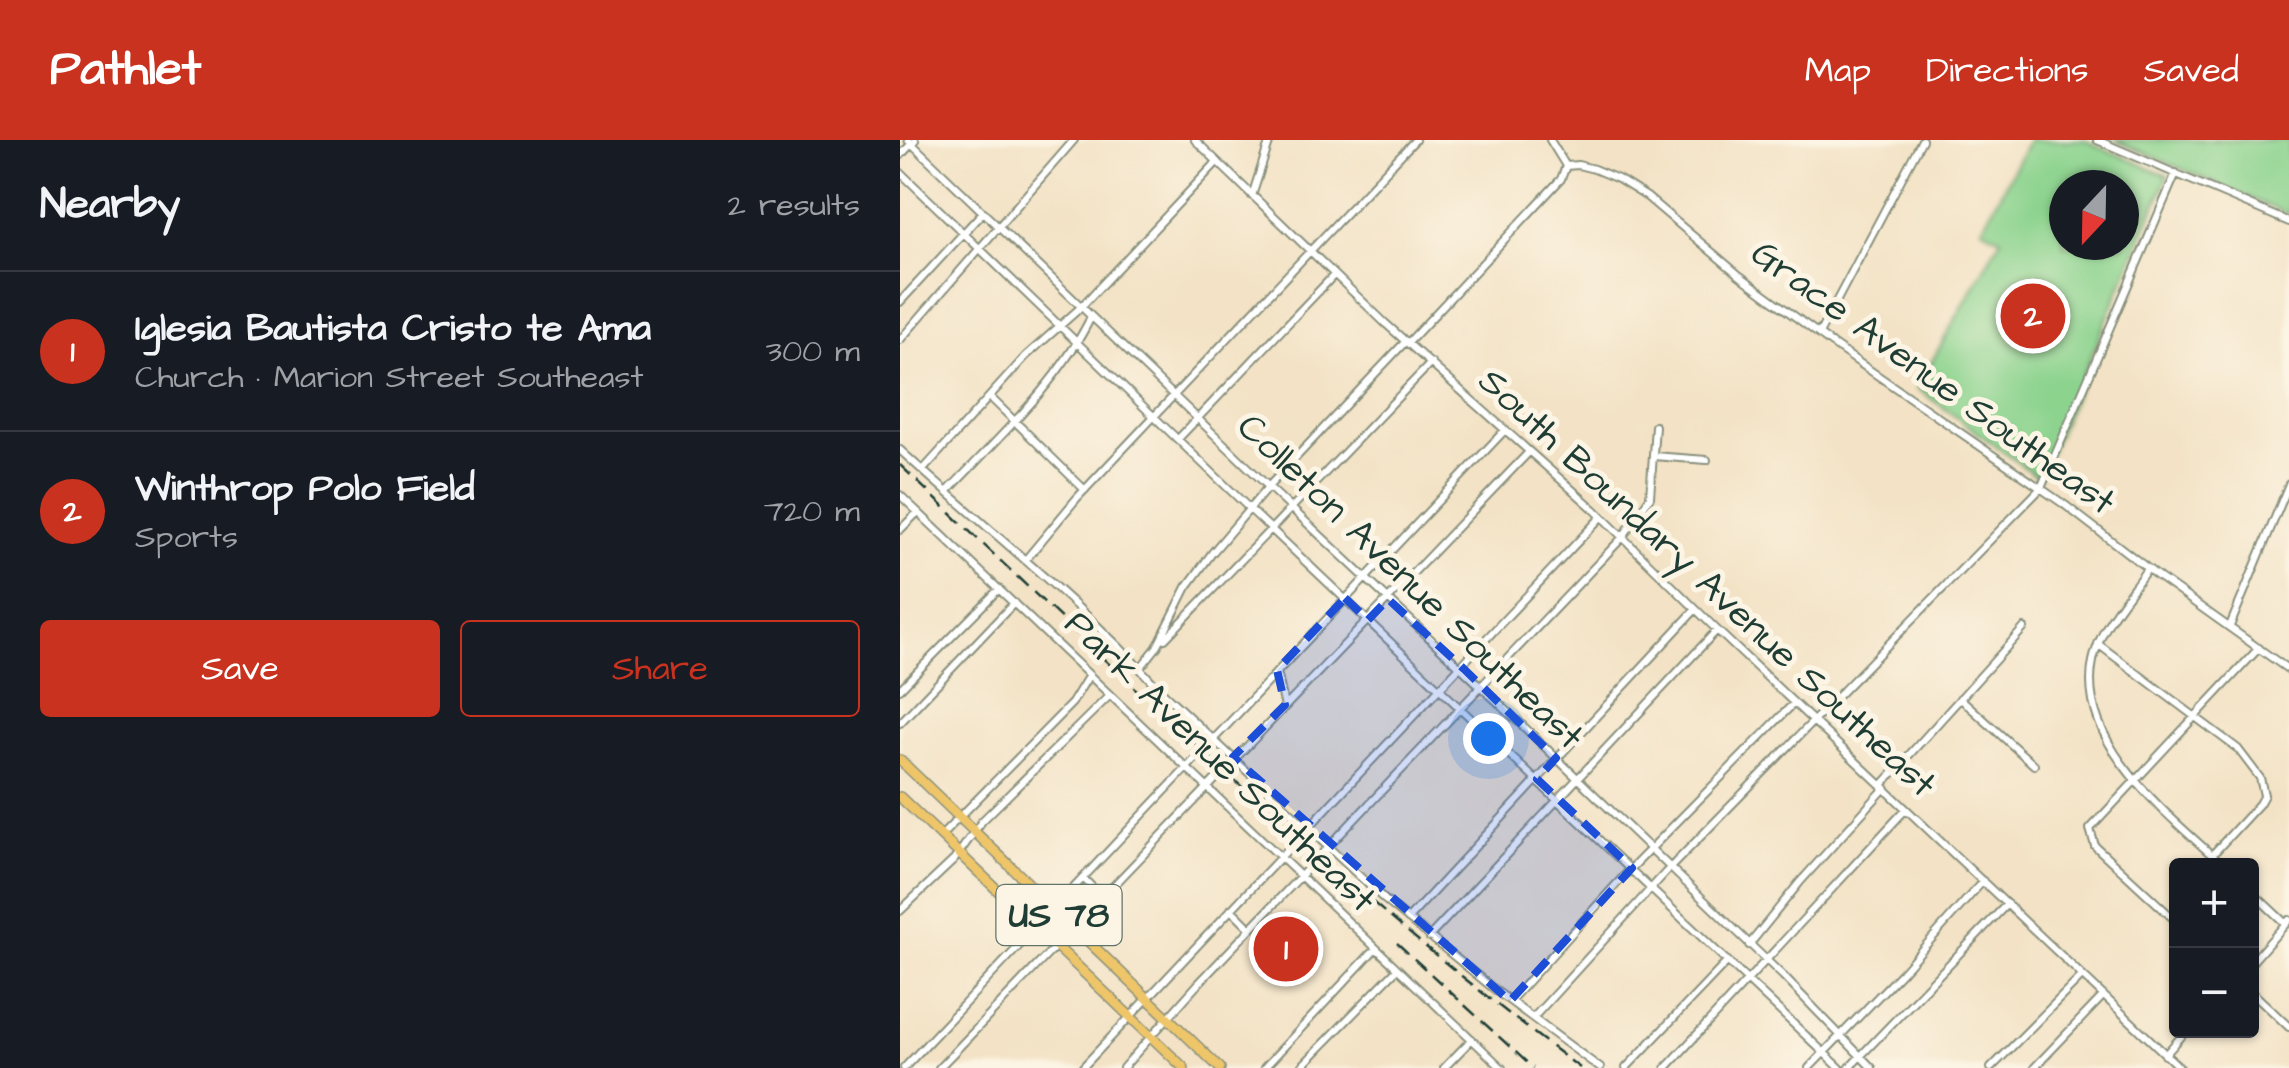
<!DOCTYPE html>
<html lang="en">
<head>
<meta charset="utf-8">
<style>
  body { margin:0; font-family:"Architects Daughter",sans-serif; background:#242831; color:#f1f3f6 }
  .controls { position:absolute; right:30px; bottom:30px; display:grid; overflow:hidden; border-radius:10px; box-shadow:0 2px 8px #0004 }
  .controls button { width:90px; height:90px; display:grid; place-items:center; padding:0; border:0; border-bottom:2px solid #363941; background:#171b24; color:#f1f3f6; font:50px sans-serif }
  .compass { position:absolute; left:1149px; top:30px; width:90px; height:90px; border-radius:50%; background:#171b24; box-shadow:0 2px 8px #0004; rotate:202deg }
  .you { position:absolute; left:588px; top:598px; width:35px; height:35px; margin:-25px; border:8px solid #fff; border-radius:50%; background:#1a73e8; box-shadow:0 0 0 15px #1a73e833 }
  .badge { display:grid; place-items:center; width:65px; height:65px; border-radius:50%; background:#c8321e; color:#fff; font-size:32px; font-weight:700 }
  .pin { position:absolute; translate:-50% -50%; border:5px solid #fff; box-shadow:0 2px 10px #0006 }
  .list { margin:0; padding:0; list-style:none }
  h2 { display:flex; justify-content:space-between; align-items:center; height:130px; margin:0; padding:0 40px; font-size:42px }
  h2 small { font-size:32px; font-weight:400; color:#9ea1a6 }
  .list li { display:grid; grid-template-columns:65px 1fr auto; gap:30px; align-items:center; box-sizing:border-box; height:160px; padding:0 40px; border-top:2px solid #363941 }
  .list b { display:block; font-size:38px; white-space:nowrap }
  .list p { margin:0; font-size:32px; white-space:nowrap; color:#9ea1a6 }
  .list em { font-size:32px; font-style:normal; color:#9ea1a6 }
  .actions { display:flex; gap:20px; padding:30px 40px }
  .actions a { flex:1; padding:22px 0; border:2px solid #c8321e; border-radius:10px; text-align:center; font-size:35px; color:#c8321e }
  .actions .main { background:#c8321e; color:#fff }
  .map { position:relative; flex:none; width:1389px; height:928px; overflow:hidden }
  header { display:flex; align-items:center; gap:60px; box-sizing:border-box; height:140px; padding:0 50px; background:#c8321e; color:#fff }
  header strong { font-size:48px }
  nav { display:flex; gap:55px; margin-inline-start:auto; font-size:35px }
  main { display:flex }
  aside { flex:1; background:#171b24 }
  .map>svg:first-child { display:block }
  .green { fill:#8cd38e; stroke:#568861; stroke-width:2.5; fill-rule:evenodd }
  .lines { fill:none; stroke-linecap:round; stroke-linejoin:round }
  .minor-casing { stroke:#89907c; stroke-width:10 }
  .major-casing { stroke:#89907c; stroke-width:12 }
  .minor { stroke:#fff; stroke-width:6 }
  .major { stroke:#eec569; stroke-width:9 }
  .rail { stroke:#1f3d34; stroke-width:2.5; stroke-dasharray:15 8; stroke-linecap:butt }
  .marked { fill:#1d4ed8; fill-opacity:0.2; stroke:#1d4ed8; stroke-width:8; stroke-dasharray:20 12; stroke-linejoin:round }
  .labels { text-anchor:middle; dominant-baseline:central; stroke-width:10; stroke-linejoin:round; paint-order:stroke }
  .shield { fill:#fcf5e5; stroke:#617469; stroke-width:2.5 }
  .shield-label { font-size:35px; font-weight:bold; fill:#1f3d34 }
  .street-label { font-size:38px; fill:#1f3d34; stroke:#fcf5e5 }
</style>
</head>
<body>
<header>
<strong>Pathlet</strong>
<nav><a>Map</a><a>Directions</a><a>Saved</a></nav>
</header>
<main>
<aside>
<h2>Nearby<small>2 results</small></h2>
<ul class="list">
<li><span class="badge">1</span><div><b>Iglesia Bautista Cristo te Ama</b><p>Church · Marion Street Southeast</p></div><em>300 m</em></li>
<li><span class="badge">2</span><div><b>Winthrop Polo Field</b><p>Sports</p></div><em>720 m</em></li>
</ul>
<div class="actions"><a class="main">Save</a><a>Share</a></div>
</aside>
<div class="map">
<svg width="1389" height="928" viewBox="0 0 1389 928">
  <rect width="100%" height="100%" fill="#fcf5e5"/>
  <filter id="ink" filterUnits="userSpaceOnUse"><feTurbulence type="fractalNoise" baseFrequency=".01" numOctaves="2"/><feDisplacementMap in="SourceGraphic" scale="20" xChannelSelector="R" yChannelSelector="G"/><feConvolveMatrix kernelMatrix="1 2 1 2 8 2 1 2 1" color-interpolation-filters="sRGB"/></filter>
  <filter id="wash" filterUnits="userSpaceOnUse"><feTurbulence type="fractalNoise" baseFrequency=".0048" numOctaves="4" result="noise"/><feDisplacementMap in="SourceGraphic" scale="40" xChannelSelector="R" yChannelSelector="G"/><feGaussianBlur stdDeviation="2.25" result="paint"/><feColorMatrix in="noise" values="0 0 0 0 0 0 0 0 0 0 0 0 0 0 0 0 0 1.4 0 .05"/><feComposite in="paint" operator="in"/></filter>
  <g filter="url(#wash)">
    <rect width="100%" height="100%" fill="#f3e2c5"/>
    <path class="green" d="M1129,0H1184L1268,36L1139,338L1017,248L1101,98L1082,88ZM1164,45H1224V105H1164Z
      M1214,0H1389V76V75Z"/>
  </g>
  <g filter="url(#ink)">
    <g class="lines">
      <g class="minor-casing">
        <path id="minor" d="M8,0L374,352L621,584L883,836L972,928
          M295,0L485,183L695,370L817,490L1280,928
          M650,0L666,26
          M1197,0L1389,82
          M0,16L15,0
          M666,26L678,25L694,29L718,39L747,57L839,135L932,204L1165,365L1260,438L1389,530
          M0,32L354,373L940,928
          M352,56L370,0
          M0,162L82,73
          M919,194L1022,0
          M0,200L174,0
          M508,203L661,39L666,26
          M90,257L185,350
          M278,299L434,135
          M0,310C87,390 179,460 258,548L485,760L599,853L700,928
          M753,316L807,320
          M23,330L126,216L180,168L317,22
          M47,352C98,298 158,244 191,177
          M0,355L602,928
          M0,390L18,372
          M127,418L177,358L515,0
          M1247,429C1228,457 1200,486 1193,521C1176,605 1270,676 1324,726
          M1330,486L1389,344
          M265,499L531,223
          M1198,504L1338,609L1360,638L1364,655L1359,664L1312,715
          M241,527L257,507L287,447L312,413L368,347L506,201
          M377,532L384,563
          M0,549L99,449
          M1060,558L1134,625
          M0,583L114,463
          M982,645L1124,488
          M41,696L172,563L189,535
          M183,738L202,757
          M1352,752L1386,784
          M331,769L351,789
          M0,771L54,720L82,681L210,555
          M508,779L795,470
          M1276,781L1195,706L1190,689L1359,508
          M529,797L817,490
          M849,805L900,742L985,648
          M1352,822L1389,780
          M1352,852L1389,887
          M610,861L723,737L894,563
          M633,878L766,732L1141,348L1276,33
          M1265,915L1287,890
          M4,928L605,290
          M39,928L629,312
          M182,928L701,377
          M223,928L298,844L722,398L750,357L755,286
          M364,928L476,808
          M400,928L497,829
          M544,928L572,899
          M726,928L828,821
          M766,928L1006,669
          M909,928L1002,832L1083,741
          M949,928L1107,764
          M1091,928L1182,836
          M1134,928L1203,856"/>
      </g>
      <g class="major-casing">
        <path id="major" d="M0,620L320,928
          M0,657L284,928"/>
      </g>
      <use href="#minor" class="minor"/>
      <use href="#major" class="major"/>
      <path class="rail" d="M0,325C222,536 434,745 680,928
        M497,803L633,928"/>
    </g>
  </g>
  <path class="marked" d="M445,458L468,480L488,459L564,529L656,618L637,639L732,728L610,861L333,617L385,565L377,530Z"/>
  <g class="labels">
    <rect class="shield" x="96.5" y="745" width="125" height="60" rx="8"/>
    <g class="shield-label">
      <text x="159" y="775">US 78</text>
    </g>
    <g class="street-label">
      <text transform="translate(1033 238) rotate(36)">Grace Avenue Southeast</text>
      <text transform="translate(510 442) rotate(44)">Colleton Avenue Southeast</text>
      <text transform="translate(807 443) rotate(43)">South Boundary Avenue Southeast</text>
      <text transform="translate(320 622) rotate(44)">Park Avenue Southeast</text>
    </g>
  </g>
</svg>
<div class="controls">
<button>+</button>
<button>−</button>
</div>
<svg class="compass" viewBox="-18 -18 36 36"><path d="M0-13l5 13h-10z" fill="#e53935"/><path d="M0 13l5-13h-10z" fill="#9ea1a6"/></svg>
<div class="you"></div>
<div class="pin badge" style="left:386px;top:809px">1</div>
<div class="pin badge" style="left:1133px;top:176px">2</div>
</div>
</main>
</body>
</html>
